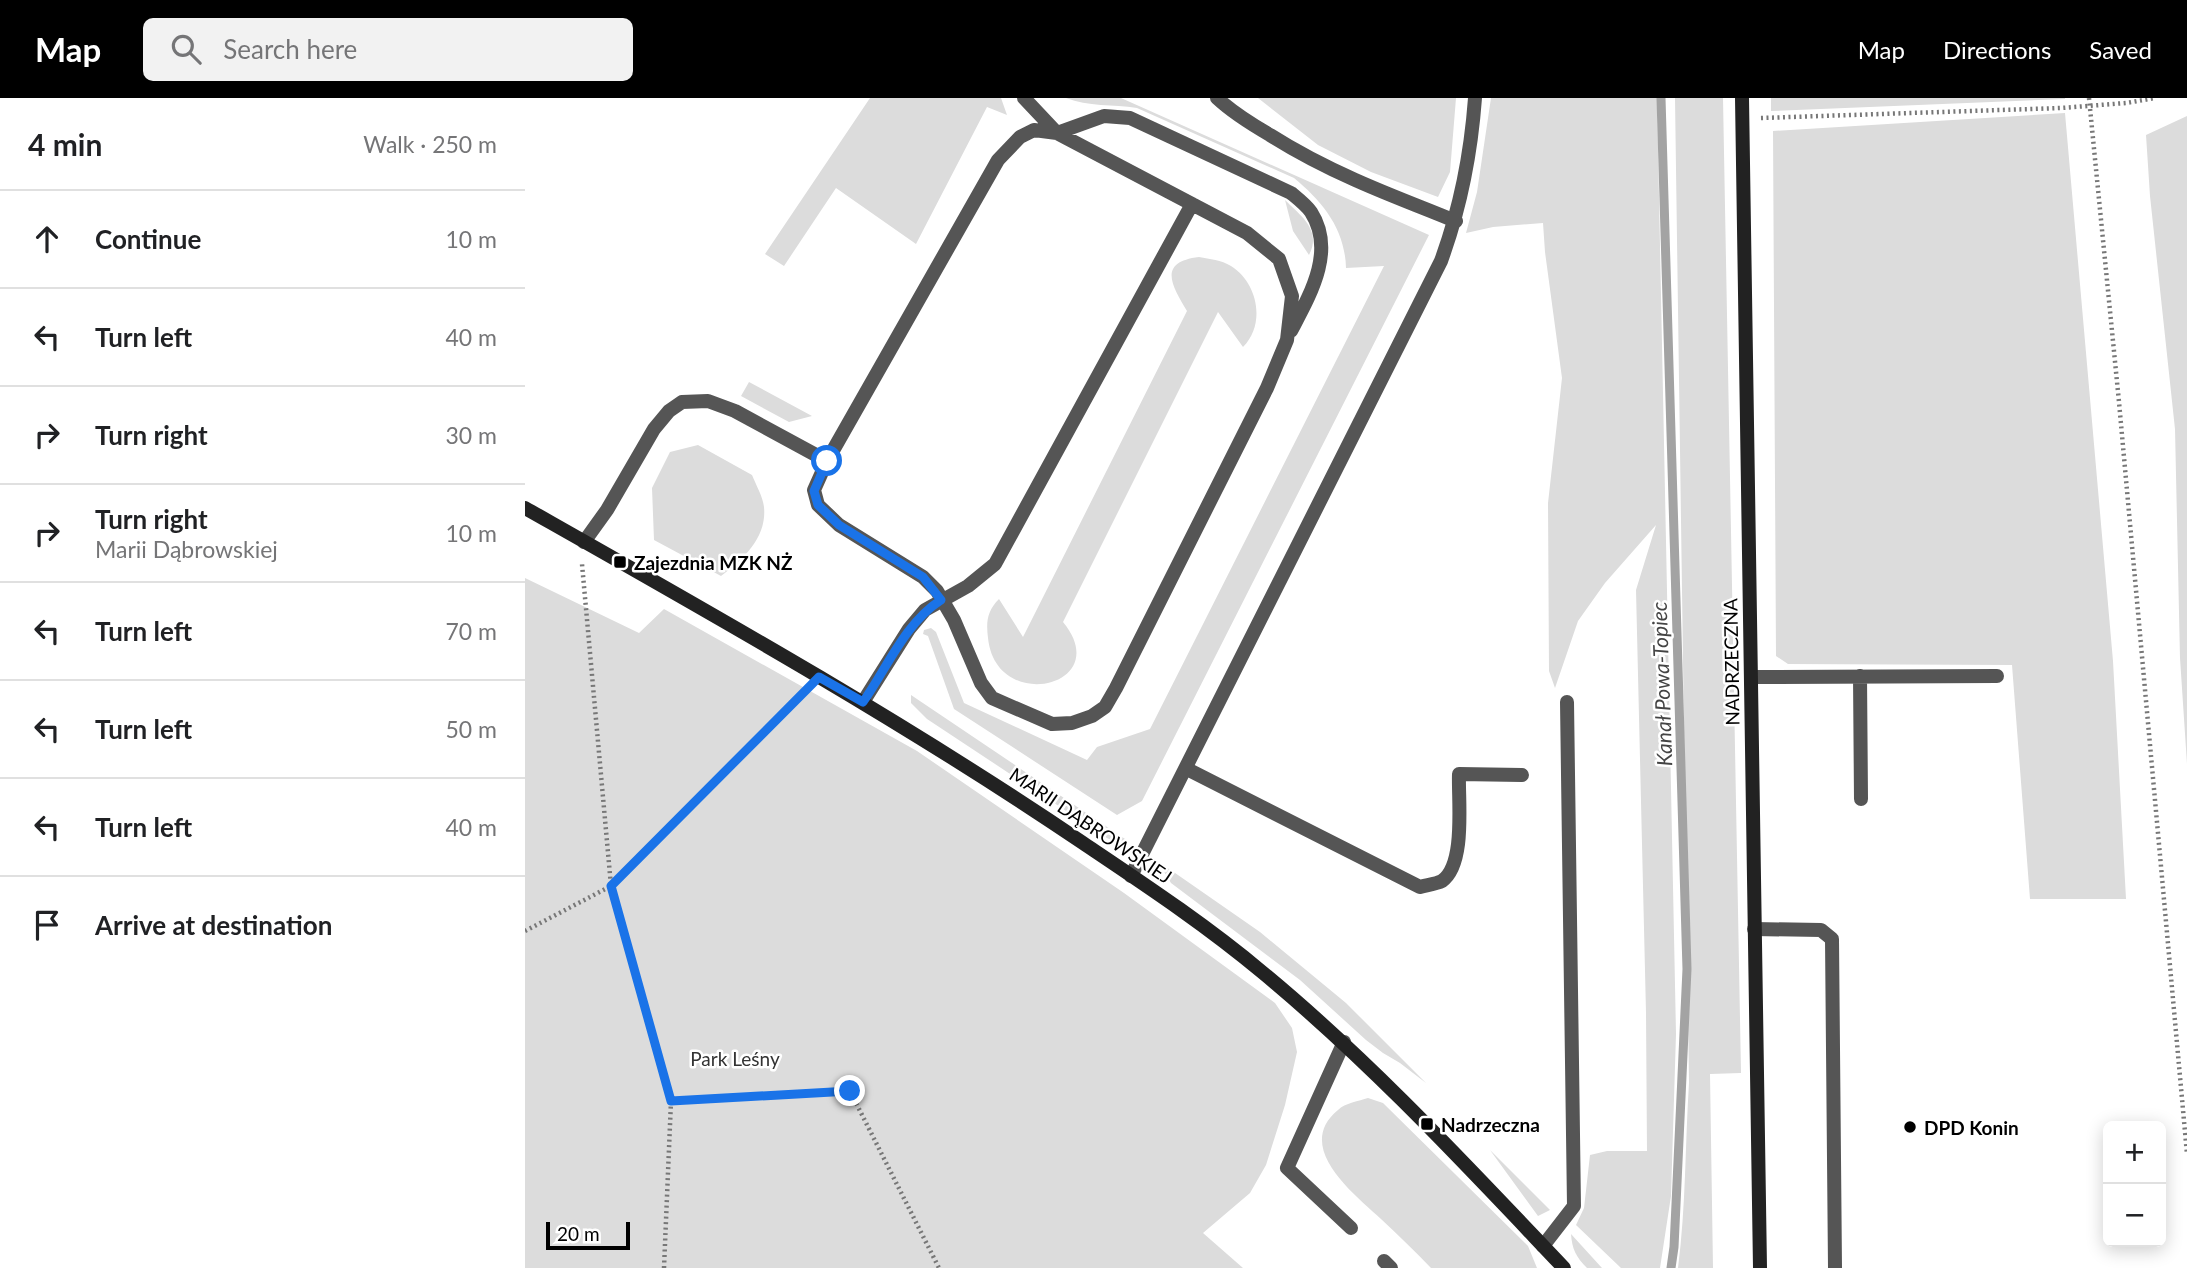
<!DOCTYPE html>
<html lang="en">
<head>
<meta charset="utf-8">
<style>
  body { margin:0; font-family:Lato,sans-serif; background:#f2f2f2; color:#202124 }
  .controls { position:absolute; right:21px; bottom:21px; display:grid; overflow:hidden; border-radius:10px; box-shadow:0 4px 18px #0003 }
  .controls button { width:63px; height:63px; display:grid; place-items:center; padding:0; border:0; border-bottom:2px solid #e0e0e0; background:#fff; color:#202124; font:35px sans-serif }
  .scale { position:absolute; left:21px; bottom:18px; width:84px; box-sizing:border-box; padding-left:7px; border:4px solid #000; border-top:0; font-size:19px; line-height:24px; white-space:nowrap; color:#000; -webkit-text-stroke:5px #fff; paint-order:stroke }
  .stop { position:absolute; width:21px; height:21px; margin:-16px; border:5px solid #1a73e8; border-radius:50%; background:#fff }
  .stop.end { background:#1a73e8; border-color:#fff; box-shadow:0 2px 7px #0008 }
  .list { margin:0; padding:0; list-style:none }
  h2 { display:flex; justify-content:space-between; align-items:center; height:91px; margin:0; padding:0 28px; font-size:30px }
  h2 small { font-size:23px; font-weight:400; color:#757577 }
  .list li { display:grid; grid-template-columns:46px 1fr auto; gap:21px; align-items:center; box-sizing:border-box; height:98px; padding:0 28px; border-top:2px solid #e0e0e0 }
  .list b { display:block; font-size:26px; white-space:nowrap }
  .list p { margin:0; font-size:23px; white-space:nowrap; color:#757577 }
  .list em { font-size:23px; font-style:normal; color:#757577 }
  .icon { flex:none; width:38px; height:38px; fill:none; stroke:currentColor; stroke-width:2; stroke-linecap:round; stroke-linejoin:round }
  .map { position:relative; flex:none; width:1662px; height:1170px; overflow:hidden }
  header { display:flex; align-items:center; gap:42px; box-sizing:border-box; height:98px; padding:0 35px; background:#000; color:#fff }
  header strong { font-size:33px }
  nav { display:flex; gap:38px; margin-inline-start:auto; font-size:24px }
  .search { width:490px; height:63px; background:#f2f2f2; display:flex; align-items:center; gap:18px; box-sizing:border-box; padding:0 24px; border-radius:10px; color:#757577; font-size:26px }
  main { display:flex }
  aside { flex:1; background:#fff }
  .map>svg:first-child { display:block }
  .green { fill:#dcdcdc }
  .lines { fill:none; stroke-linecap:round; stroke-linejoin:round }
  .stream { stroke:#a3a3a3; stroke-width:9 }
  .path { stroke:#777; stroke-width:4.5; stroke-dasharray:2 3.5; stroke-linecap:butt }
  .lane { stroke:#555; stroke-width:14 }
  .street { stroke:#555; stroke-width:14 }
  .secondary { stroke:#222; stroke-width:14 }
  .route { stroke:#1a73e8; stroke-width:9 }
  .poi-dot { fill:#000; stroke:#fff; stroke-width:2.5 }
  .labels { text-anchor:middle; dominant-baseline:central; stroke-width:5; stroke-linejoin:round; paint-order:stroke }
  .poi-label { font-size:19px; font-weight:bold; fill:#000; stroke:#fff; text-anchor:start }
  .street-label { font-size:19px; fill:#000; stroke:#fff }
  .park-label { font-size:19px; fill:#333; stroke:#fff }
  .water-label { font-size:21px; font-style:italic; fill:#444; stroke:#fff }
</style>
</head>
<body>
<header>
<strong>Map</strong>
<div class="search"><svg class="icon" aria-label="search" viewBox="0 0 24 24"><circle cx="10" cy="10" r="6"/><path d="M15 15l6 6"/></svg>Search here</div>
<nav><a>Map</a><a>Directions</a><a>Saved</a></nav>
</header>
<main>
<aside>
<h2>4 min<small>Walk · 250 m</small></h2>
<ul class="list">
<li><svg class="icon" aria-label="ahead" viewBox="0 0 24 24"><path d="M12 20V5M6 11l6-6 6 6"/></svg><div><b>Continue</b></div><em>10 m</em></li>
<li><svg class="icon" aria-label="left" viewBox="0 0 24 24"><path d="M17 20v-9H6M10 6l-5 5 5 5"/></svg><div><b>Turn left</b></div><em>40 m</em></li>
<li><svg class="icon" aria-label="right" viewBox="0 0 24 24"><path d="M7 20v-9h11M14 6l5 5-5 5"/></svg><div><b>Turn right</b></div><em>30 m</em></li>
<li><svg class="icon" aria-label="right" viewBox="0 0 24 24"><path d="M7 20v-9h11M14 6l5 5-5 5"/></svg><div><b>Turn right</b><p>Marii Dąbrowskiej</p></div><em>10 m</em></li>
<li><svg class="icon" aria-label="left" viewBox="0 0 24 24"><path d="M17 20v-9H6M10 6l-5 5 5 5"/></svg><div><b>Turn left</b></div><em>70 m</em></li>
<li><svg class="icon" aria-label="left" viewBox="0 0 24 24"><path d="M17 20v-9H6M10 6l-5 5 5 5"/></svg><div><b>Turn left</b></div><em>50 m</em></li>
<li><svg class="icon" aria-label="left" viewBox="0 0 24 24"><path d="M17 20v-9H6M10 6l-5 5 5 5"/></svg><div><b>Turn left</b></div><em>40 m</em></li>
<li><svg class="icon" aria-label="arrive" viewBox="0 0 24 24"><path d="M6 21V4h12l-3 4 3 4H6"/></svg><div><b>Arrive at destination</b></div></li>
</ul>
</aside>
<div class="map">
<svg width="1662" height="1170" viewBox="0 0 1662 1170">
  <rect width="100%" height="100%" fill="#fff"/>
  <path class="green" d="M345,0H476L482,17L462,9L391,146L311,90L259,168L240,156Z
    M541,0H596L904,137L617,703L592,717L429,611L403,538L398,536L399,532L406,530L411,534L439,605L562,662L572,649L625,631L859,168L821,170C820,131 798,104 769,80L612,10C588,6 563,9 541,0Z
    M733,0H931L925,74L913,99L846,74L793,47Z
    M966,0H1132L1151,936L1146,1098L1135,1170H1096L1051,1127L1059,1110L1065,1057L1082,1053H1122L1121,915L1111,492L1131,427L1080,485L1053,523L1030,590L1024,573L1023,405L1037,280L1020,154L1018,125L968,129L941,135L952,94Z
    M1150,0H1198L1216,975L1185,976L1188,1170H1153C1161,1109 1160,1047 1164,985Z
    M1246,0H1540V1L1246,13Z
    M1540,15L1588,563L1601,801H1505L1487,567L1263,566L1251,558L1248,33Z
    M1662,18V666L1655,560L1650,331L1625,98L1621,37Z
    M760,102C776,118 797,132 784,157L768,133Z
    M674,159C685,161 696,162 706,168C733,185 741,226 718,249L693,214L538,524C591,588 471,617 463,540C461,524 462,513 474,501L498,539L662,213C647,188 632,164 674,159Z
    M224,284L287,318L264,324L216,298Z
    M173,347L227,377C231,387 238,399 239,409C242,440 218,461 196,478L129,442L127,390L145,354Z
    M0,480L114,535L139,511L392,653L599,795L750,905L767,930L772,954L760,1007L741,1067L725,1095L678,1135L718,1170H0Z
    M386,597L603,743L591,744L582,740L402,621L386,605Z
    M640,768L735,834L821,905L901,985L875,965L858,955L841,942L775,882L646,785L638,772Z
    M843,1000L858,1005L1003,1148L1012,1170H906C890,1153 873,1137 856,1121C829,1096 768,1049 813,1012C820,1005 834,1003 843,1000Z
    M965,1052L1025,1112L1013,1118Z
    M1046,1136L1077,1170H1062C1051,1159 1047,1151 1046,1136Z"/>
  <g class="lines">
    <path class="stream" d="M1136,0L1162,871L1149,1149L1146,1170"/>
    <path class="path" d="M1564,0L1594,304L1662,1056
      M1236,20L1536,10L1601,5L1630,0
      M281,592L86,788L146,1003L325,993L414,1170
      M0,833L86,788L57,466
      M139,1170L146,1003"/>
    <path class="lane" d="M499,0L532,35L579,18L605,20L766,95C772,100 781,107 786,114C811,153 785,197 766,233
      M692,0C708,15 726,26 745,37C803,74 867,98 931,123
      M509,32L532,35L722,135L754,161L767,198L762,242L742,290L591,590L580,609L567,618L547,625L527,626L467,600L456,585L429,522L412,493L398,479L314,427L293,407L289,392L302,363L473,62L495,39Z
      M59,444L82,412L129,331L144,313L157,304L183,303L210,313L302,363
      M1335,578L1336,701
      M1226,579L1472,578
      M338,604L384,531L400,512L443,488L470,466L667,106
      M662,671L895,789C902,787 911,786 917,783C941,766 933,703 934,676L997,677
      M1229,831L1296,832L1307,841L1310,1170
      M819,944L762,1070L826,1130
      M1018,1148L1049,1108L1042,604
      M859,1163L866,1170"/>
    <path class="street" d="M606,778L916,163C935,111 946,55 950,0"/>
    <path class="secondary" d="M1217,0L1235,1170
      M0,410C189,517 378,623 558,745C619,786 681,827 737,874C846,964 942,1068 1039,1170"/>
  </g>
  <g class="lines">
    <path class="route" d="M302,363L289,393L293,407L314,427L398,479L416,502C380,525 362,570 338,604L294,579L86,788L146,1003L325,993"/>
  </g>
  <g class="poi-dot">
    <rect x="88" y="457" width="14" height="14" rx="3.5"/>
    <rect x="895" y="1019" width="14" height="14" rx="3.5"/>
    <circle cx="1385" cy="1029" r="7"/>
  </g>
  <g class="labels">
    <g class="poi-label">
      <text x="109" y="464">Zajezdnia MZK NŻ</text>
      <text x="916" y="1026">Nadrzeczna</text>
      <text x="1399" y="1029">DPD Konin</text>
    </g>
    <g class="street-label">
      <text transform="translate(1206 564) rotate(-91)">NADRZECZNA</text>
      <text transform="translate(566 727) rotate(34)">MARII DĄBROWSKIEJ</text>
    </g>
    <g class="park-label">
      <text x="210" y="960">Park Leśny</text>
    </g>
    <g class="water-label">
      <text transform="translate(1136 586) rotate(-92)">Kanał Powa-Topiec</text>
    </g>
  </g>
</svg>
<div class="controls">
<button>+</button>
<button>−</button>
</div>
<div class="scale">20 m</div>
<div class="stop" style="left:302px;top:363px"></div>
<div class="stop end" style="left:325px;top:993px"></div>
</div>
</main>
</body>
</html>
